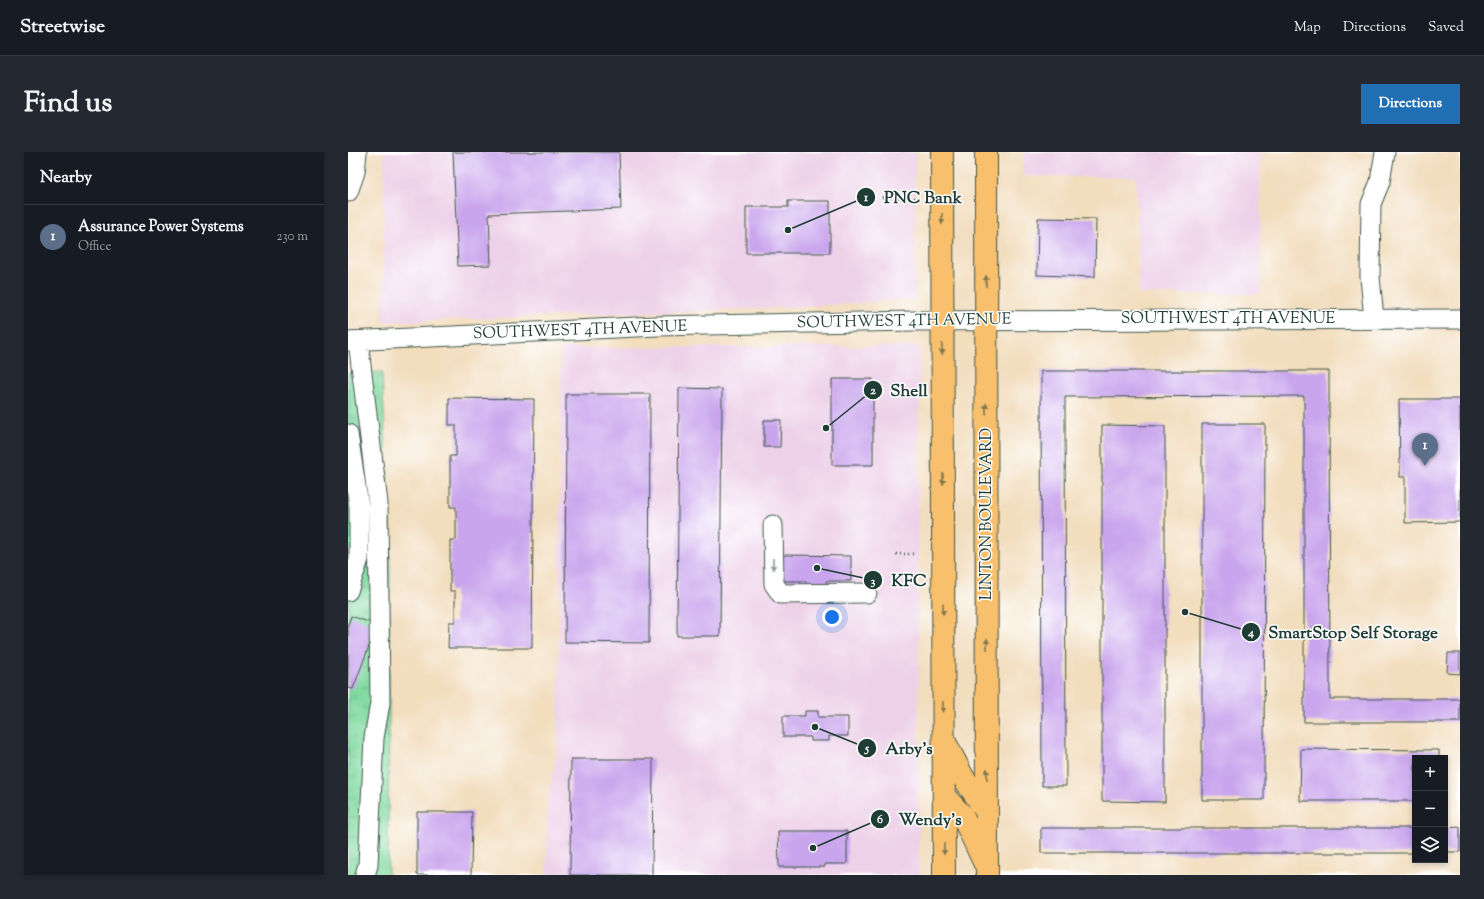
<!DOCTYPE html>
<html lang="en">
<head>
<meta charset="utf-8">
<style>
  body { margin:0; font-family:"Sorts Mill Goudy",serif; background:#242831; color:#f1f3f6 }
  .controls { position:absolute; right:12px; bottom:12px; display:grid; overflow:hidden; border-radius:0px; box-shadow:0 2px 6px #0003 }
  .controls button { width:36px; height:36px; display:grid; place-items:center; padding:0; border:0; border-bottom:1px solid #363941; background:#171b24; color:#f1f3f6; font:20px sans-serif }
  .you { position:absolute; left:484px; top:465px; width:14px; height:14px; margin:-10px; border:3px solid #fff; border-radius:50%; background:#1a73e8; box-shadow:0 0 0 6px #1a73e833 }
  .badge { display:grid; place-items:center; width:26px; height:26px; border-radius:50%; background:#1f6fb2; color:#fff; font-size:13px; font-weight:700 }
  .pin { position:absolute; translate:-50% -33px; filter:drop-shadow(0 1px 2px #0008) }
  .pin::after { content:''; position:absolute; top:21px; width:14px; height:12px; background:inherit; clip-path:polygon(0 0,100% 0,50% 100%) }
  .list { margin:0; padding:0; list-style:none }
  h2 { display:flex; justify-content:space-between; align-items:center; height:52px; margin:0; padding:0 16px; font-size:17px }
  h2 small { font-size:13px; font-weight:400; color:#9ea1a6 }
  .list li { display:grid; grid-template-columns:26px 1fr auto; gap:12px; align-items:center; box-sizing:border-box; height:64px; padding:0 16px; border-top:1px solid #363941 }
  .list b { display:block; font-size:15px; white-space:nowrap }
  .list p { margin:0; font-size:13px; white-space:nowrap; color:#9ea1a6 }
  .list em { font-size:13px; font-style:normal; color:#9ea1a6 }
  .icon { flex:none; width:22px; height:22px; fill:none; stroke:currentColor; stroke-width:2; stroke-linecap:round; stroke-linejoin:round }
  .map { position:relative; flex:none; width:1112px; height:723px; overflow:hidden; border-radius:0px }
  header { display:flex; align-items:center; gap:24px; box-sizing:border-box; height:56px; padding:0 20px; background:#171b24; border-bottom:1px solid #363941 }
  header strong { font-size:19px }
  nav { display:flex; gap:22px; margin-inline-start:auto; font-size:14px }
  .intro { display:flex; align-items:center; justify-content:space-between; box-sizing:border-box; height:96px; padding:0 24px }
  h1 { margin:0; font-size:28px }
  .button { padding:10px 18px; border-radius:0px; background:#1f6fb2; color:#fff; font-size:14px; font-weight:700 }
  main { display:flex; gap:24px; padding:0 24px }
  aside { flex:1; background:#171b24; border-radius:0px; box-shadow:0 2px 6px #0003 }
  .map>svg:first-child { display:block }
  .built { fill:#edd1e9 }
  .park { fill:url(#park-tufts); stroke:#508b6a }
  .building { fill:#c9a5ed }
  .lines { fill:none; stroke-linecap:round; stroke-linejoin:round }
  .minor-casing { stroke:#3f5549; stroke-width:21 }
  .major-casing { stroke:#3f5549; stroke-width:24 }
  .path { stroke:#3f5549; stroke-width:2.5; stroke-dasharray:1 3; stroke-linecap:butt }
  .minor { stroke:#fff; stroke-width:19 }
  .major { stroke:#f8bf6c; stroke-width:22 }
  .oneway { fill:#81784d }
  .oneway2 { fill:#8f9e9a }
  .labels { text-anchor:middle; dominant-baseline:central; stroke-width:3; stroke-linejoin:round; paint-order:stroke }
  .street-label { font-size:16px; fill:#1f3d34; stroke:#fff }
  .leader { fill:none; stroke:#1f3d34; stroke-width:1.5 }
  .callout-dot { fill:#1f3d34; stroke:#fff; stroke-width:1.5 }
  .mark-label { font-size:12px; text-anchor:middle; font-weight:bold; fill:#fff }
  .callout-label { font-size:17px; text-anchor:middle; font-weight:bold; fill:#1f3d34; stroke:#fff; stroke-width:3; stroke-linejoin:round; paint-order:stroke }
</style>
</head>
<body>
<header>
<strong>Streetwise</strong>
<nav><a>Map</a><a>Directions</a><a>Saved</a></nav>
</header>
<div class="intro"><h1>Find us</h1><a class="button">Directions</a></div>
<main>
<aside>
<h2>Nearby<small></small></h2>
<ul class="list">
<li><span class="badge" style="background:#5c6f8a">1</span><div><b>Assurance Power Systems</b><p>Office</p></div><em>230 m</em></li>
</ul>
</aside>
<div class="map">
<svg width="1112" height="723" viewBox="0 0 1112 723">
  <defs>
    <pattern id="park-tufts" width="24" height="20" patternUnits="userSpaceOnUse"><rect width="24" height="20" fill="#80d99f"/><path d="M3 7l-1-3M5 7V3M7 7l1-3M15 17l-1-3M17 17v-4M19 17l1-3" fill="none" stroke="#6ebb8a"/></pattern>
  </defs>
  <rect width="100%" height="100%" fill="#fff"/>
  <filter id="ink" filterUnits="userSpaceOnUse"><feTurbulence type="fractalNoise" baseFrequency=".025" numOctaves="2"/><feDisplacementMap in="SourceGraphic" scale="8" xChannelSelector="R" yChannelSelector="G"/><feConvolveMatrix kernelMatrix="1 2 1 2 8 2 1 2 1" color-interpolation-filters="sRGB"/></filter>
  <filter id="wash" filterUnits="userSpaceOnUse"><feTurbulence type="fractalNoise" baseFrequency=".012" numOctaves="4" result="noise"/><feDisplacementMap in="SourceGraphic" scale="16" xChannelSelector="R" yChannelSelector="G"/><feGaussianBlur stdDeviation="0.9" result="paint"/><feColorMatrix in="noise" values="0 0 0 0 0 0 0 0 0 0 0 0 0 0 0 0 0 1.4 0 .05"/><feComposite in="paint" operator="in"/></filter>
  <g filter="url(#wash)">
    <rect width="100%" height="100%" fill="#f2ddbd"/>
    <path class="built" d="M36,0H567V147L445,155L35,170Z
      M675,0H912L913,142H791L788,25L675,24Z
      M572,194L570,354L571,723H199V650L210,595L213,196Z"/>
    <path class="park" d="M34,220L42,377L40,723H0V221Z"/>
    <g id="blocks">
      <path class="building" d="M105,0H271L273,57L141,62L143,113L110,114Z
        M440,49H482V101H398V55H440Z
        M690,66L748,67L747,125L689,123Z
        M693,219H981L982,547H1112V570H956V244L717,245L718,634H694Z
        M484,227H525V313H484Z
        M331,236L374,237L372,484H329Z
        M218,242H302L301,491L217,490Z
        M101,246L186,247L184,496H100L101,470H107V439H102V388H108V355H102V304H108V273H101Z
        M1051,247H1112V370L1057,371V325H1052Z
        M416,268H433L432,295H416Z
        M854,272H917L916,648H854Z
        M754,273L817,274V650L754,649Z
        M435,403L503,404V429H478V433H458V429H435Z
        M3,464L29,473L5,537L0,536V473Z
        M1100,501H1112V522L1099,521Z
        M457,559H470V565H500V584H481V589H463V585H435V564H457Z
        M953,597L1091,598V606H1067V649H952Z
        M223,607H305L304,723H222Z
        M69,660H124L123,723H69Z
        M1112,675V700H1097V676Z
        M693,676H1067V701H693Z
        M430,679H499V712H477V715H431Z"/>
    </g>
  </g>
  <g filter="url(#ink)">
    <use href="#blocks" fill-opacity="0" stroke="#3f5549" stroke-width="1"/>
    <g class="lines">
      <g class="minor-casing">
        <path id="minor" d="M0,40L7,20L9,0
          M1026,167L1022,125L1023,52L1032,30L1037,0
          M0,189L309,174L566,169L1112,167
          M10,189L30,351L32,551L26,586L20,713L17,723
          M0,282L11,354V407L0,439
          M425,373L426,432L433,442L519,441"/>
      </g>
      <g class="major-casing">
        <path id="major" d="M594,0L596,723
          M638,0L639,723
          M597,590L615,625L639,661
          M596,644L614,663L636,710"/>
      </g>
      <path class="path" d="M534,45L570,46
        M548,402H567"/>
      <use href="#minor" class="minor"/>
      <use href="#major" class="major"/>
    </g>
    <defs><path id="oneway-solid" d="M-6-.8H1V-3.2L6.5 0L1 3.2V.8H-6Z"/></defs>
    <g class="oneway">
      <use href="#oneway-solid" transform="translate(594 67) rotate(90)"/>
      <use href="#oneway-solid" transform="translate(638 129) rotate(-90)"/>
      <use href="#oneway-solid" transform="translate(594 197) rotate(90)"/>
      <use href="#oneway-solid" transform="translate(638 257) rotate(-90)"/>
      <use href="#oneway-solid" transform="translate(595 327) rotate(90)"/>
      <use href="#oneway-solid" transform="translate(595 457) rotate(90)"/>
      <use href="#oneway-solid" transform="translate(639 492) rotate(-90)"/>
      <use href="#oneway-solid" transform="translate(595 555) rotate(90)"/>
      <use href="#oneway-solid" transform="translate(639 622) rotate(-90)"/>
      <use href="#oneway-solid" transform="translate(596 697) rotate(90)"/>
    </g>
    <use class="oneway2" href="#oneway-solid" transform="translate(425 412) rotate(89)"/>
  </g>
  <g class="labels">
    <g class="street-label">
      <text x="880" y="167">SOUTHWEST 4TH AVENUE</text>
      <text transform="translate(556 170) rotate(-1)">SOUTHWEST 4TH AVENUE</text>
      <text transform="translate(232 179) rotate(-2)">SOUTHWEST 4TH AVENUE</text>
      <text transform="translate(639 362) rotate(-90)">LINTON BOULEVARD</text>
    </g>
  </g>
  <path class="leader" d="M440 78L518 45M478 276L525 238M469 416L525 428M837 460L903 480M467 575L519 596M465 696L532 667"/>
  <g class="callout-dot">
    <circle cx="440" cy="78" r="4"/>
    <circle cx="478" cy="276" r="4"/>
    <circle cx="469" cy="416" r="4"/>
    <circle cx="837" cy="460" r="4"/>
    <circle cx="467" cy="575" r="4"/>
    <circle cx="465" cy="696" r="4"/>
    <circle cx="518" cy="45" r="10"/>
    <circle cx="525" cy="238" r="10"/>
    <circle cx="525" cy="428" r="10"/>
    <circle cx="903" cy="480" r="10"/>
    <circle cx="519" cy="596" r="10"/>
    <circle cx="532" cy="667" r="10"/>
  </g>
  <g class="mark-label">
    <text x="518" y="49">1</text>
    <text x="525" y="242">2</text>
    <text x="525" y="433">3</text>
    <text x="903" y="484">4</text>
    <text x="519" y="600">5</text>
    <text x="532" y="671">6</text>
  </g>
  <g class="callout-label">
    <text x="575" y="51">PNC Bank</text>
    <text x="561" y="244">Shell</text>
    <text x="561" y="434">KFC</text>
    <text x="1005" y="486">SmartStop Self Storage</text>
    <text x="561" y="602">Arby's</text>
    <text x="582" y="673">Wendy's</text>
  </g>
</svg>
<div class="controls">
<button>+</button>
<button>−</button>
<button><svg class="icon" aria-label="layers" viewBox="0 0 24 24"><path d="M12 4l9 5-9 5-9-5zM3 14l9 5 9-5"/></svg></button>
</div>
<div class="you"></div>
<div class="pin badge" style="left:1077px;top:314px;background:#5c6f8a">1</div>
</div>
</main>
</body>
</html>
